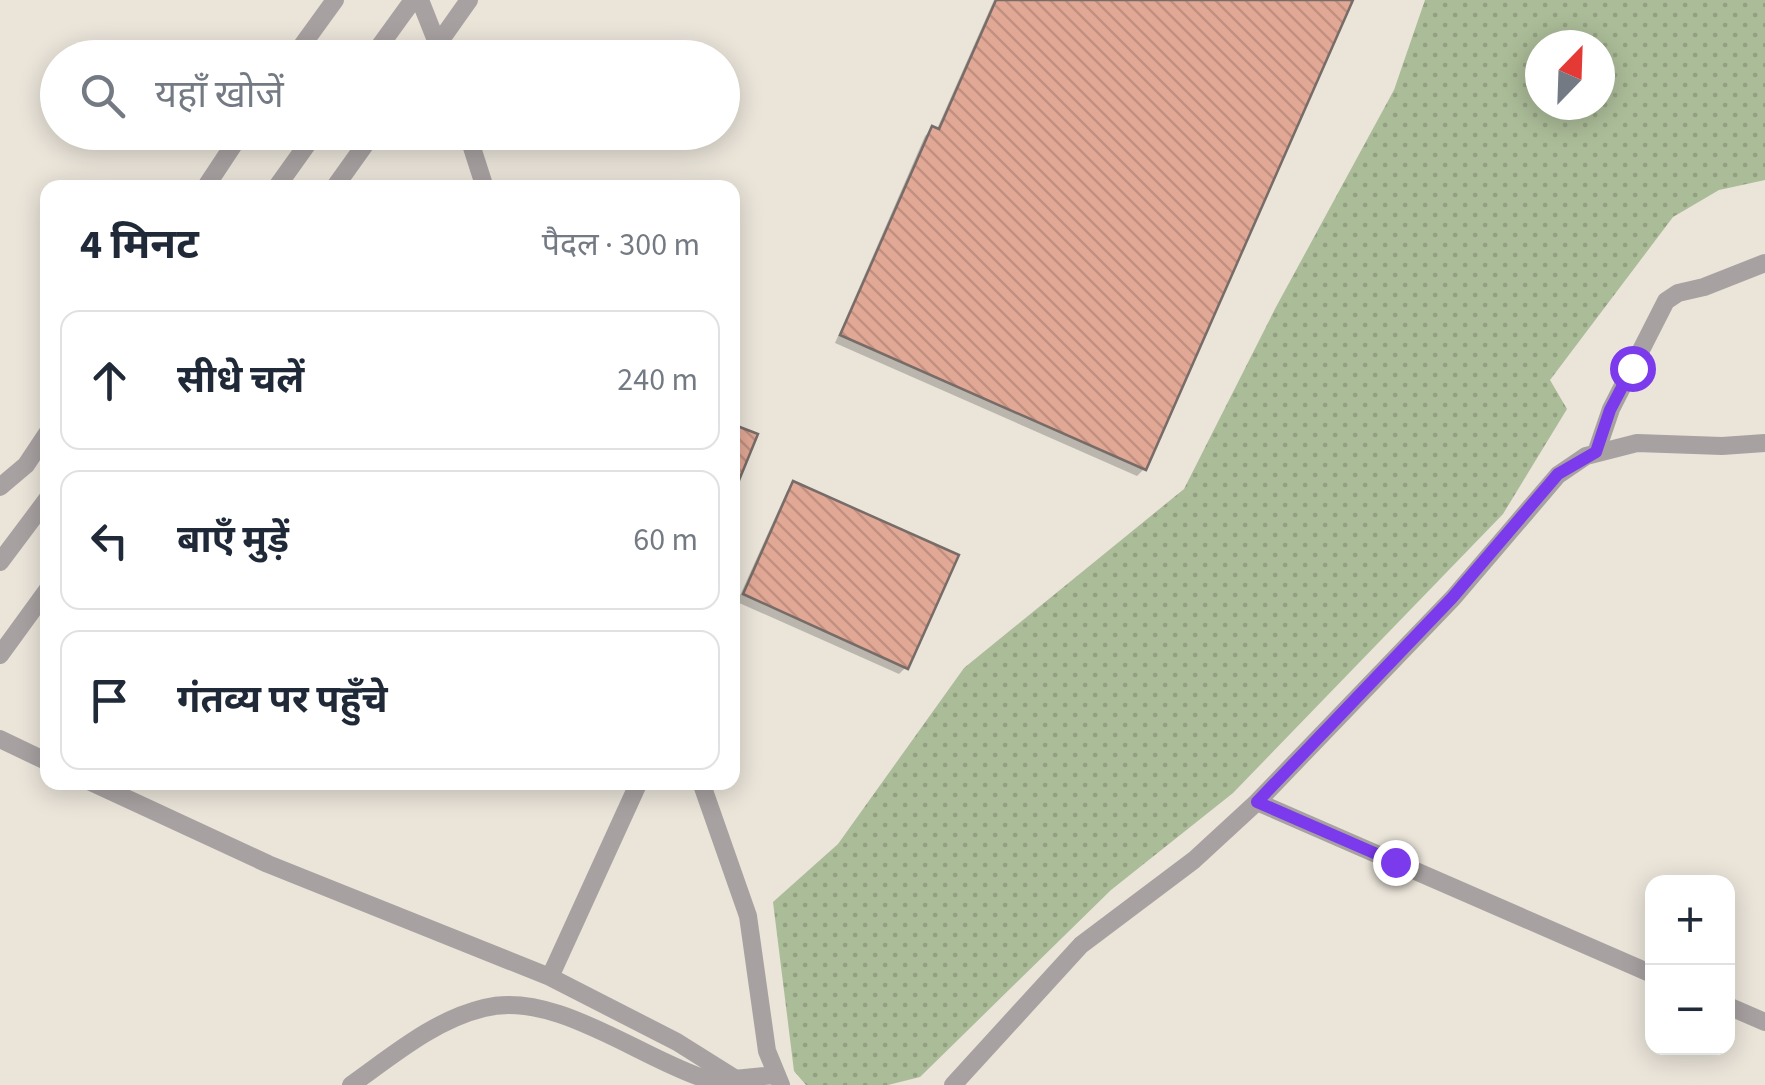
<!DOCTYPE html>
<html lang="hi">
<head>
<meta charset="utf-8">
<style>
  body { margin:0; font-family:"Source Sans 3","Noto Sans Devanagari",sans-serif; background:#f6f6f7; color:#1f2937 }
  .controls { position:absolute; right:30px; bottom:30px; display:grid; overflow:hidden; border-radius:20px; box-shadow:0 5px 25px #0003 }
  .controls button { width:90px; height:90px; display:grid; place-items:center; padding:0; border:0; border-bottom:2px solid #e0e1e3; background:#fff; color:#1f2937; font:50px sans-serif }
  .compass { position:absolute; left:1525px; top:30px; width:90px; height:90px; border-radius:50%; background:#fff; box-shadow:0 5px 25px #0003; rotate:23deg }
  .stop { position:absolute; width:30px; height:30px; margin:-22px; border:8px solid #7c3aed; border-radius:50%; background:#fff }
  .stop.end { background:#7c3aed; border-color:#fff; box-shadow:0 2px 10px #0008 }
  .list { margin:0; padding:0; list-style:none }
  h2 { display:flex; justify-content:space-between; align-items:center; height:130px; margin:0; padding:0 40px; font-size:42px }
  h2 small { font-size:32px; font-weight:400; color:#747a83 }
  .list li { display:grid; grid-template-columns:65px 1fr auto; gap:30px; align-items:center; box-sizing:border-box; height:140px; margin:0 20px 20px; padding:0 20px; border:2px solid #e0e1e3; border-radius:20px }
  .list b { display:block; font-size:38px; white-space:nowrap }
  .list em { font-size:32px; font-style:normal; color:#747a83 }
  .icon { flex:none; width:55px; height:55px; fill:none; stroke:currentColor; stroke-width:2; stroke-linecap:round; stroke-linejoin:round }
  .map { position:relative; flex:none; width:1765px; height:1085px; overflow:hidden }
  .search { position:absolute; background:#fff; box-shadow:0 5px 25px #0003; left:40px; top:40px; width:700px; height:110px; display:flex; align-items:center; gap:25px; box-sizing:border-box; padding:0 35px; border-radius:55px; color:#747a83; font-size:38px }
  .panel { position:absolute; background:#fff; box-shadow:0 5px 25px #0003; left:40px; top:180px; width:700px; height:610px; border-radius:20px }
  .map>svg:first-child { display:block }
  .grass { fill:url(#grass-dots); fill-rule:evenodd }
  .shadow { fill:#0003 }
  .building { fill:url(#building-back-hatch); stroke:#776c68; stroke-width:2.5 }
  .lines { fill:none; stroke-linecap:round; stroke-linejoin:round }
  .minor { stroke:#a7a1a1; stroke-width:18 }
  .route { stroke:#7c3aed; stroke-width:12 }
</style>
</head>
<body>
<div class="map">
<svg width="1765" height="1085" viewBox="0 0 1765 1085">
  <defs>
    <pattern id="grass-dots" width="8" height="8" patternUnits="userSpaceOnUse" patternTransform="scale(2.5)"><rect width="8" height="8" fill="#abbc98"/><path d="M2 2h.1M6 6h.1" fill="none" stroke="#93a182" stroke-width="1.8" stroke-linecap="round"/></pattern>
    <pattern id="building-back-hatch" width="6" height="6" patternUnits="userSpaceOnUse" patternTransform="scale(2.5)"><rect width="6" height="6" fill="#e2a896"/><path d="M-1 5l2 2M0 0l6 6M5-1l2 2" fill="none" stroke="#c19080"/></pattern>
  </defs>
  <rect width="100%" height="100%" fill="#eae4d9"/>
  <path class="grass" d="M1425,0H1765V180L1719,190L1673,217L1550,380L1567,409L1503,514L1233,793L1111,890L920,1077L888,1085H806L794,1071L773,902L838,844L964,668L1184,489L1276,307L1394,90ZM1540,45H1600V105H1540Z"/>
  <path class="shadow" d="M994,0H1351L1144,469L1137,476L835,343L925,136L932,129L936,131Z
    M794,484L906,667L899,674L737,602L787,491Z"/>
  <path class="building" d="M996,0H1353L1146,470L840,335L932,126L939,129Z
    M732,424L758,434L733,495L732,494Z
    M793,481L959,555L908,669L743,594Z"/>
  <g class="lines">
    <path class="minor" d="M420,0L443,58
      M293,58L335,0
      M371,58L413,0
      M428,58L469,0
      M467,132L485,188
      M205,188L242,132
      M276,188L316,132
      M334,188L374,132
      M1596,453L1611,409L1666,301L1678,293L1704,287L1765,263
      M0,487L26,465L48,432
      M0,562L48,498
      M0,655L48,589
      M0,739L48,762
      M91,782L268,864L550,977L677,1042L736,1079
      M701,782L748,916L767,1051L781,1085
      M1257,802L1652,974
      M550,977L639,782
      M1728,1006L1765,1022
      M351,1085C392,1056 434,1020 484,1008C552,990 636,1055 700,1077L724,1080L774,1075
      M953,1085L1081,945L1194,860L1257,802L1453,598L1558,475L1586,456L1637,443L1722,446L1765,443"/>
  </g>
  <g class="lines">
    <path class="route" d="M1395,862L1257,802L1452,598L1558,474L1596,452L1610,410L1632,368"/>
  </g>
</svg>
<div class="controls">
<button>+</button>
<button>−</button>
</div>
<svg class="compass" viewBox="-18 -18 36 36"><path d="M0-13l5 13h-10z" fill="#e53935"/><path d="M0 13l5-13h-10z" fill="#747a83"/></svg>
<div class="stop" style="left:1632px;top:368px"></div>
<div class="stop end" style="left:1395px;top:862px"></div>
<div class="search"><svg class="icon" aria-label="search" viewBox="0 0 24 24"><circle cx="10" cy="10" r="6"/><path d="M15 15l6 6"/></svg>यहाँ खोजें</div>
<section class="panel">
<h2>4 मिनट<small>पैदल · 300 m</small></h2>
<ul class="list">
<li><svg class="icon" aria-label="ahead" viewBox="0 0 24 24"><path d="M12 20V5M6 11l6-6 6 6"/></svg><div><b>सीधे चलें</b></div><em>240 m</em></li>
<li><svg class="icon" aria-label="left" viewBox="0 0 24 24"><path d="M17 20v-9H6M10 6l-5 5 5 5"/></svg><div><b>बाएँ मुड़ें</b></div><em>60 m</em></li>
<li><svg class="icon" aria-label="arrive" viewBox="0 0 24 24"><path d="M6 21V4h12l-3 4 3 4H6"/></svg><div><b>गंतव्य पर पहुँचे</b></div></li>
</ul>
</section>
</div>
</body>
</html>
